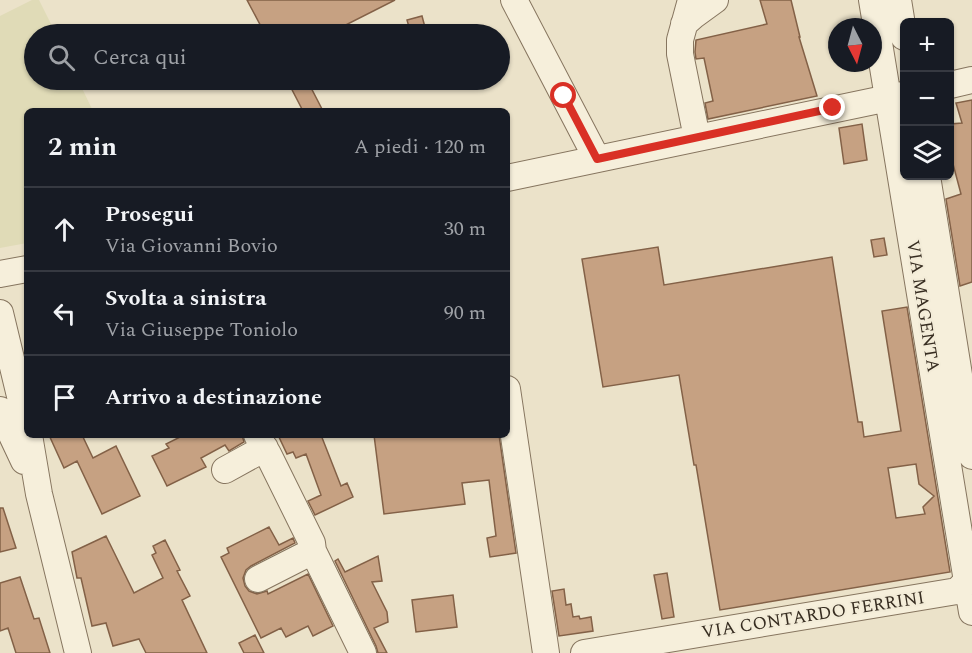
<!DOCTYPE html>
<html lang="it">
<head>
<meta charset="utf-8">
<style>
  body { margin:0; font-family:Spectral,serif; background:#242831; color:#f1f3f6 }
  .controls { position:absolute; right:18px; top:18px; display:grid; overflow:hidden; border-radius:9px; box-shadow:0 2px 4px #0004 }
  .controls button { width:54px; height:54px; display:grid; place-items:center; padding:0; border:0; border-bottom:2px solid #363941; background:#171b24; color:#f1f3f6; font:30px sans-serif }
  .compass { position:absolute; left:828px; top:18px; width:54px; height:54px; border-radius:50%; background:#171b24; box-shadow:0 2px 4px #0004; rotate:174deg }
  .stop { position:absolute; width:18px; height:18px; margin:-14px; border:4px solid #d93025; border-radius:50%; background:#fff }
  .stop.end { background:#d93025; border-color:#fff; box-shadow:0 2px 6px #0008 }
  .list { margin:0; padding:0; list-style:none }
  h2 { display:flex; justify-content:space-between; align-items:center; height:78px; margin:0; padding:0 24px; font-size:26px }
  h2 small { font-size:20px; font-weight:400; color:#9ea1a6 }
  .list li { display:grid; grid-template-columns:39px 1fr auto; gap:18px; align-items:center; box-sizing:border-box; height:84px; padding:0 24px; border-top:2px solid #363941 }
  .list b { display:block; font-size:22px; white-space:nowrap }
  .list p { margin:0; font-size:20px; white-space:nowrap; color:#9ea1a6 }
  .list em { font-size:20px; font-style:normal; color:#9ea1a6 }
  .icon { flex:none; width:33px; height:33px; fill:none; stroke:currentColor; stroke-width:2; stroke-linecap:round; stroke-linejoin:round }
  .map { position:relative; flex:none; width:972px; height:653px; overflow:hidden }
  .search { position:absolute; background:#171b24; box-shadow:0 2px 4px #0004; left:24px; top:24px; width:486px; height:66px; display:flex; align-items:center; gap:15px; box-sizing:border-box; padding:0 21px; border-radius:33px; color:#9ea1a6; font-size:22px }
  .panel { position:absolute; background:#171b24; box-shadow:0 2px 4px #0004; left:24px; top:108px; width:486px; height:330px; border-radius:9px }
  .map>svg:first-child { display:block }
  .farmland { fill:#e0dbb7 }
  .building { fill:#c6a182; stroke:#836147; stroke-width:1.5; fill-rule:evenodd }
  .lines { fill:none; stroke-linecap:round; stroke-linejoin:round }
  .minor-casing { stroke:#86755f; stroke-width:28 }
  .minor { stroke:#f6efdb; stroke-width:26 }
  .route { stroke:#d93025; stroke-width:8 }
  .labels { text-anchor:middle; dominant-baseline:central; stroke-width:4.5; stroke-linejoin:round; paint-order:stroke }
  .street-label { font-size:18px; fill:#372d21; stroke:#f3ecd8 }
</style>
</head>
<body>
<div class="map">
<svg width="972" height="653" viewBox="0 0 972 653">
  <rect width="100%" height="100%" fill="#ebe2c9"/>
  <path class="farmland" d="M32,0H39L56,34H34V80H78L93,111H27V243L0,248V16Z"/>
  <path class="building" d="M247,0H395L328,34H265Z
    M760,0H791L800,37H799L817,96L708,119L705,103L713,101L704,58L696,59L695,52L696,40L767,24Z
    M422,16L426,31L411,34L407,20Z
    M287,80H307L323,111H303Z
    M972,100V282L960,286L946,199L961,194L953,164H950V124L962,123L956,103Z
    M862,124L867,160L844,164L839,128Z
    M884,238L887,255L874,257L871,240Z
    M658,247L664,285L832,257L858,422H862L864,437L901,431L882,311L907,307L950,572L720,610L696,465H694L679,375L603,387L582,259ZM916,464L919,484L934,496L923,507L925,514L896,518L888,468Z
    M49,435H82L93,458L116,446L140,496L102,514L77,461L64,468Z
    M184,435H242L244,442L229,451L225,445L201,458L206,467L167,486L152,456L169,448L166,444Z
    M278,435H321L341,486L347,483L353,497L315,515L308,501L321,495L306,454L296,458L293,452L287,454Z
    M374,435H499L516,553L490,557L487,538L496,536L489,480L462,483L465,504L384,514Z
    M0,508H3L16,548L0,552Z
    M269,527L279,545L293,538L295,543L251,566L246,570L243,578L245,586L249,591L257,594L267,591L268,594L308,574L333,626L313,636L308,626L286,637L281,628L261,638L221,557L229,553L227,548Z
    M106,536L134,593L163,578L152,555L156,553L153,546L165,540L180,570L177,571L190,596L182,600L207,653H146L139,639L113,646L106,623L92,626L81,578H77L72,552Z
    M378,556L382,581L372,582L387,612L388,622L374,628L387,653H378L376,646L335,561L338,559L345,572Z
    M667,573L674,617L662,619L654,575Z
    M20,577L34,619L39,618L50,653H16L8,628L0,631V583Z
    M564,589L566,605L571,604L573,617L579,616L580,619L591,617L593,631L559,636L552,591Z
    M453,595L457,627L416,632L412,600Z
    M255,635L264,653H244L239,643Z"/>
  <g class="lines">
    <g class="minor-casing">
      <path id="minor" d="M514,0L597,159
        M691,0L680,40V54L697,138
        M872,0L972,612
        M898,0L904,37
        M684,24L693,16L715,0
        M950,85L972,80
        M927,176L972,456
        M507,178L903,95
        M0,274L27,269
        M0,313L27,425
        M507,389L546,653
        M0,410L24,461
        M29,435L39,494L78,653
        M257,435L268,454L312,543L313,551
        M225,470L265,448
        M258,579L313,551L363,653
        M584,653L957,591L972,576"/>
    </g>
    <use href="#minor" class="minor"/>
  </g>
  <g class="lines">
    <path class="route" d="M564,96L597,159L833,108"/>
  </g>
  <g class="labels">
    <g class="street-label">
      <text transform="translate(923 306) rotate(81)">VIA MAGENTA</text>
      <text transform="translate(813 615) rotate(-9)">VIA CONTARDO FERRINI</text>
    </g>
  </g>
</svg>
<div class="controls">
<button>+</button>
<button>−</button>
<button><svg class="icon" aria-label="layers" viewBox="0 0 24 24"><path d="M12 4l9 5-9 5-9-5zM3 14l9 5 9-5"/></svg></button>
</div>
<svg class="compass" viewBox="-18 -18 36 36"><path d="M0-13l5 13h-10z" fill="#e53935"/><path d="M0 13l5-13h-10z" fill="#9ea1a6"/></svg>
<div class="stop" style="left:564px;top:96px"></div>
<div class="stop end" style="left:833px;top:108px"></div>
<div class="search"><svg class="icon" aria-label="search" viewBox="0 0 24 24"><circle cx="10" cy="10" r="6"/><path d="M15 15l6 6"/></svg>Cerca qui</div>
<section class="panel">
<h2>2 min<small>A piedi · 120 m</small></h2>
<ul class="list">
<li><svg class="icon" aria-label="ahead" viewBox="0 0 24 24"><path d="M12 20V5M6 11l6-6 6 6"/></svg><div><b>Prosegui</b><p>Via Giovanni Bovio</p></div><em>30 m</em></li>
<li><svg class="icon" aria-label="left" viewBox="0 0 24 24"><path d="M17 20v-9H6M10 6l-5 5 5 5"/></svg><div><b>Svolta a sinistra</b><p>Via Giuseppe Toniolo</p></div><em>90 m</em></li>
<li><svg class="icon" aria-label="arrive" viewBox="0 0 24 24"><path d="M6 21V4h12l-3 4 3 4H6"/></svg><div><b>Arrivo a destinazione</b></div></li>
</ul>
</section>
</div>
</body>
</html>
